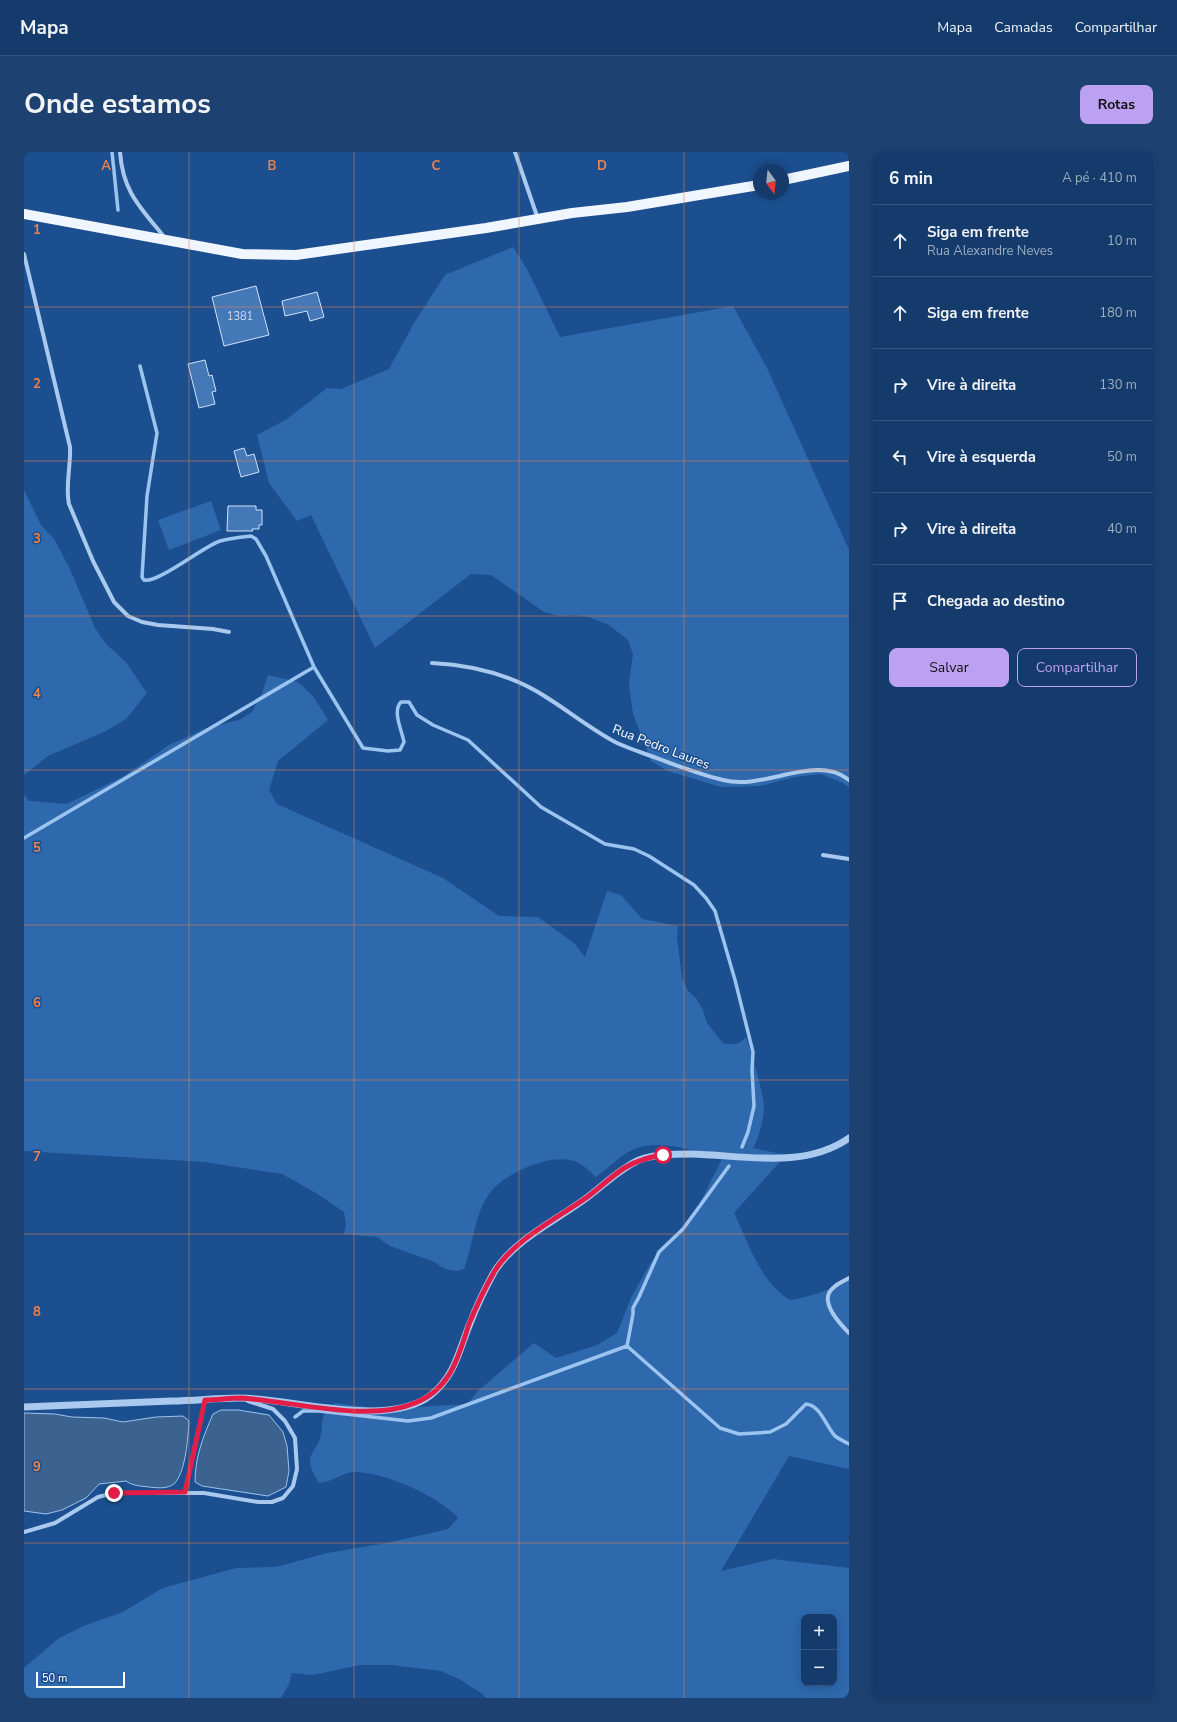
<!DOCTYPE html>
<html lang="pt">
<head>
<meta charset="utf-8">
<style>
  body { margin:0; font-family:"Nunito Sans",sans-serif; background:#1d4271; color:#f1f3f6 }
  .controls { position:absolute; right:12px; bottom:12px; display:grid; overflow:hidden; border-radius:8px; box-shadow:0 2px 10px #0003 }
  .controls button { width:36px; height:36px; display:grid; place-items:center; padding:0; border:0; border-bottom:1px solid #33557e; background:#143b6b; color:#f1f3f6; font:20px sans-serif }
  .compass { position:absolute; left:729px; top:12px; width:36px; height:36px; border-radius:50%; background:#143b6b; box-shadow:0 2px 10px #0003; rotate:165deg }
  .scale { position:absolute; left:12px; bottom:10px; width:89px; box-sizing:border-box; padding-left:4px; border:2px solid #fff; border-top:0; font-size:11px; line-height:14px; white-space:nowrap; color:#fff; -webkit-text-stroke:3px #1b4f8f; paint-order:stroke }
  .stop { position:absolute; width:12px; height:12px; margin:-9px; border:3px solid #e11d48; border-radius:50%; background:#fff }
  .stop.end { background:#e11d48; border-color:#fff; box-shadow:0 1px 4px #0008 }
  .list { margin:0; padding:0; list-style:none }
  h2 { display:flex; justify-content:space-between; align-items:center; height:52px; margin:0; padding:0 16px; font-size:17px }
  h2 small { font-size:13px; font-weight:400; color:#9dadc1 }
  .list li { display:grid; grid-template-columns:26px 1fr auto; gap:12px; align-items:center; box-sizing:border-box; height:72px; padding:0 16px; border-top:1px solid #33557e }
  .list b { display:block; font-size:15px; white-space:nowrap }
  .list p { margin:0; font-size:13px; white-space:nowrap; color:#9dadc1 }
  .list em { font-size:13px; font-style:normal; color:#9dadc1 }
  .actions { display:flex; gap:8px; padding:12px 16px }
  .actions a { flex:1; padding:9px 0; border:1px solid #bca0f2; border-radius:8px; text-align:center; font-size:14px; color:#bca0f2 }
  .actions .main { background:#bca0f2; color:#111 }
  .icon { flex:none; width:22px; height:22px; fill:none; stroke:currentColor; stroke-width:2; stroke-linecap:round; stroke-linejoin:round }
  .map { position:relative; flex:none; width:825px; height:1546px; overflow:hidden; border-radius:8px }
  header { display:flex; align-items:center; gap:24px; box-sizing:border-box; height:56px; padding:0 20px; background:#143b6b; border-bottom:1px solid #33557e }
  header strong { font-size:19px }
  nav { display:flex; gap:22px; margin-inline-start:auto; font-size:14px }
  .intro { display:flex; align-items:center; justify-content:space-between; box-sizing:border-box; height:96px; padding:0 24px }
  h1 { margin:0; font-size:28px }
  .button { padding:10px 18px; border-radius:8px; background:#bca0f2; color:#111; font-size:14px; font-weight:700 }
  main { display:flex; gap:24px; padding:0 24px }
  aside { flex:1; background:#143b6b; border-radius:8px; box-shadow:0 2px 10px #0003 }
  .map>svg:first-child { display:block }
  .green { fill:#2e69ad; fill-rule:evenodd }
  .water { fill:#3c6290; stroke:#9cc4f0 }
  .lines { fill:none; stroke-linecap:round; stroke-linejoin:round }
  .stream { stroke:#9cc4f0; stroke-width:3.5 }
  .building { fill:#4478b7; stroke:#cfe3fa }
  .minor { stroke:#a9c9ee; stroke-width:4 }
  .tertiary { stroke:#a9c9ee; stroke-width:7 }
  .primary { stroke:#f0f6ff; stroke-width:10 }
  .route { stroke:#e11d48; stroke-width:5 }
  .grid { fill:none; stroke:#ee8249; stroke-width:1; stroke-opacity:0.55 }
  .labels { text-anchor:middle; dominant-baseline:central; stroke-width:3; stroke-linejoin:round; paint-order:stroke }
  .number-label { font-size:11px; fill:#d0dded }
  .street-label { font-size:13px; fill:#fff; stroke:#1b4f8f }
  .grid-label { font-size:13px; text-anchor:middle; font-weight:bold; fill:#ee8249; stroke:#1b4f8f; stroke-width:3; stroke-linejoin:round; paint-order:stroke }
</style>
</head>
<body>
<header>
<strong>Mapa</strong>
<nav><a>Mapa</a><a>Camadas</a><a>Compartilhar</a></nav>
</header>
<div class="intro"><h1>Onde estamos</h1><a class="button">Rotas</a></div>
<main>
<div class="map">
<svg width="825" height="1546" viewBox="0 0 825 1546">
  <rect width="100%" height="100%" fill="#1b4f8f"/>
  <path class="green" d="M489,95L503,117L536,185L709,154L743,216L825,398V635L817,630L797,622L771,625L736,634L697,635L644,619L627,609L609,562L605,532L609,502L604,488L585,473L565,465L550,463L536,464L520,460L467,423L447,422L351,496L287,363L273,369L245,331L233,283L263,267L303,236L317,237L365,217L390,171L421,123Z
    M0,338L17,373L30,387L45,415L71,476L82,492L102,510L123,541L102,567L82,579L24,604L0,623Z
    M187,349L197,378L145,398L134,368Z
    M244,523L274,530L289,544L304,568L254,609L245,638L253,652L419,726L475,764L514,765L550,791L561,805L583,739L597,743L618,767L654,774L653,785L658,826L664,839L672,846L679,858L683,871L699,891C710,893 715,893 722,885C729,907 737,931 740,954C741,964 734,988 729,996L762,1003L710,1061C725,1092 735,1128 766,1148C785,1145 809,1138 825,1126V1317L765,1304L697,1419L749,1407L825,1416V1546H462L457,1541L435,1527L417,1519L367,1513H336L289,1523L268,1521L265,1532L257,1546H0V1516L35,1486L62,1473L97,1461L139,1436L212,1416L252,1415L303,1401L363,1391L424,1377L434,1366C417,1345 358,1319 330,1320C322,1320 314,1326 307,1328C303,1330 299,1330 295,1331C291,1325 285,1315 286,1307C287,1301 294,1293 296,1287C301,1268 293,1266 311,1251L359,1257L443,1252L454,1239L510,1191L532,1206L573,1193L593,1181L607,1146L626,1112L645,1088L667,1068L698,1007C673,998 629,985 604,1000C593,1007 583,1017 572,1025C567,1021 561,1014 555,1011C530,998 480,1021 465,1042C450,1064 449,1093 440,1117L434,1119L421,1117L408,1109L366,1094L353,1085L320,1082L322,1073L320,1060L292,1041L258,1022L180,1010L0,999V643L5,649L43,652L100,624L145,593L183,576L215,568L228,560L238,541ZM780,1465H810V1531H780Z"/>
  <path class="water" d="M197,1258H214L245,1263L259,1280L263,1294L265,1319L262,1335L244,1344L178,1334L171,1330C171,1305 179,1285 189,1262Z
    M0,1261L31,1262L48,1265L80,1266L99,1270L132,1265L159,1264L165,1269C164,1285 162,1320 150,1332C144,1337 132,1336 125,1335C117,1334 109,1334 102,1329L75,1332L62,1346L38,1358L22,1362L0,1359Z"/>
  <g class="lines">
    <path class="stream" d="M88,0L94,58
      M116,214L133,281L123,344L118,425L120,428C133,432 180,394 196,389C206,386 217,385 227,384L232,387L242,404L290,515L339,596L364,599L376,598L380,590C378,579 368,559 377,550H385L393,563L409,573L444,588L517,655L581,692L610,697L625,704L670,733L682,746L691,759L711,828L729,900L728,918L730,954L724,980L718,995
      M0,686L290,515
      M603,1194L696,1276L715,1282L746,1280L762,1272L782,1252C796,1253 802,1274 811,1284C815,1287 821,1290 825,1292
      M603,1194L609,1162V1156L615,1145L635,1100L659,1077L705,1014
      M271,1265L279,1259H295L384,1269L407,1266L603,1194"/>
  </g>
  <path class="building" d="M232,134L245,183L200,194L188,145Z
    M293,140L300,165L286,169L283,159L261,164L258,149Z
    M181,208L185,224L188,223L192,239L188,240L191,252L175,256L164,212Z
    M220,296L223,304L230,302L235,320L217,325L210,299Z
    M204,354H232V358H238V373H235V377H228L229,379H203Z"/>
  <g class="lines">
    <path class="minor" d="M96,0C99,41 117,56 141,86
      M491,0L514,67
      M0,102L46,295C47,314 41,334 45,352L69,409L90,450L104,464L118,470L134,473L189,477L205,480
      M408,511C448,513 488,523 522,545C546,560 568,578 593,591C604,596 616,600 627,604C651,613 674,622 699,628C740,639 791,601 825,628
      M799,703L825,707
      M825,1126C818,1130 809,1133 805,1141C799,1154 817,1173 825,1181
      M161,1340L181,1248
      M0,1380L31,1371L74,1345L90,1341H180L234,1350H248L259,1346L269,1334L273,1317L271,1286L261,1269L249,1257L224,1249"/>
    <path class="tertiary" d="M0,1255C49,1253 99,1251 148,1249C170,1249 192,1246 215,1246C266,1246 364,1277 407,1243C432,1223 435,1197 447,1169C453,1153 461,1137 469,1122C488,1089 531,1069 561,1047C579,1034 595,1017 615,1008C631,1002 650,1002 667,1002C719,1003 779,1018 825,986"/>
    <path class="primary" d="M759,28L825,14
      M0,62L218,102L272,103L462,76L548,61L603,55L735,33"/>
  </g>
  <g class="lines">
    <path class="route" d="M90,1341L161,1340L181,1248C193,1248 205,1246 217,1246C268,1249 344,1271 391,1251C427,1237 434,1205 445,1172C452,1155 461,1136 470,1120C489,1089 530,1068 559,1048C574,1038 587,1024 602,1015C614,1008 626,1005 639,1003"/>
  </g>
  <path class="grid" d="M165,0V1546M330,0V1546M495,0V1546M660,0V1546M0,155H825M0,309H825M0,464H825M0,618H825M0,773H825M0,928H825M0,1082H825M0,1237H825M0,1391H825"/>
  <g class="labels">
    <g class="number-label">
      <text x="216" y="164">1381</text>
    </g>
    <g class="street-label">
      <text transform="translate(637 595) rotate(21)">Rua Pedro Laures</text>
    </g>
  </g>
  <g class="grid-label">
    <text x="82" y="18">A</text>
    <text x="248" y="18">B</text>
    <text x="412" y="18">C</text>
    <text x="578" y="18">D</text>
    <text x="13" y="82">1</text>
    <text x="13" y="236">2</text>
    <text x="13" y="391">3</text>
    <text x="13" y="546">4</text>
    <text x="13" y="700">5</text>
    <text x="13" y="855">6</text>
    <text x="13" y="1009">7</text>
    <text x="13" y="1164">8</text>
    <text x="13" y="1319">9</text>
  </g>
</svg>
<div class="controls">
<button>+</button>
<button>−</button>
</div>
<svg class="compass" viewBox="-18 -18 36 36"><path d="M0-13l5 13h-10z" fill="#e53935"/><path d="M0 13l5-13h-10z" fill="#9dadc1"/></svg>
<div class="scale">50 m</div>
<div class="stop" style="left:639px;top:1003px"></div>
<div class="stop end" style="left:90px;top:1341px"></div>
</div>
<aside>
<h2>6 min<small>A pé · 410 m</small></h2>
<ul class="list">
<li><svg class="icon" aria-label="ahead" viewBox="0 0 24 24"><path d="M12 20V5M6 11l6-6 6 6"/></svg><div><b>Siga em frente</b><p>Rua Alexandre Neves</p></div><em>10 m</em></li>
<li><svg class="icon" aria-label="ahead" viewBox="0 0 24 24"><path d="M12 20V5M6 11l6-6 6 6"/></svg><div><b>Siga em frente</b></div><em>180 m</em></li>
<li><svg class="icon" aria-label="right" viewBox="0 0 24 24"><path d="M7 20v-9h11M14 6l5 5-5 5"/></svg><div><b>Vire à direita</b></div><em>130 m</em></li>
<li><svg class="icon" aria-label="left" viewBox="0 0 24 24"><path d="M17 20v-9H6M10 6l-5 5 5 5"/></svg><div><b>Vire à esquerda</b></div><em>50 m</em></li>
<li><svg class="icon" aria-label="right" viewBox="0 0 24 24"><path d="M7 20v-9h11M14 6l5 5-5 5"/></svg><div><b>Vire à direita</b></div><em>40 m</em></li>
<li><svg class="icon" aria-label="arrive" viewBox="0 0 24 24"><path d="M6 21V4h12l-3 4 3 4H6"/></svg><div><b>Chegada ao destino</b></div></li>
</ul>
<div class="actions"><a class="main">Salvar</a><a>Compartilhar</a></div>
</aside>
</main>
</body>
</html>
